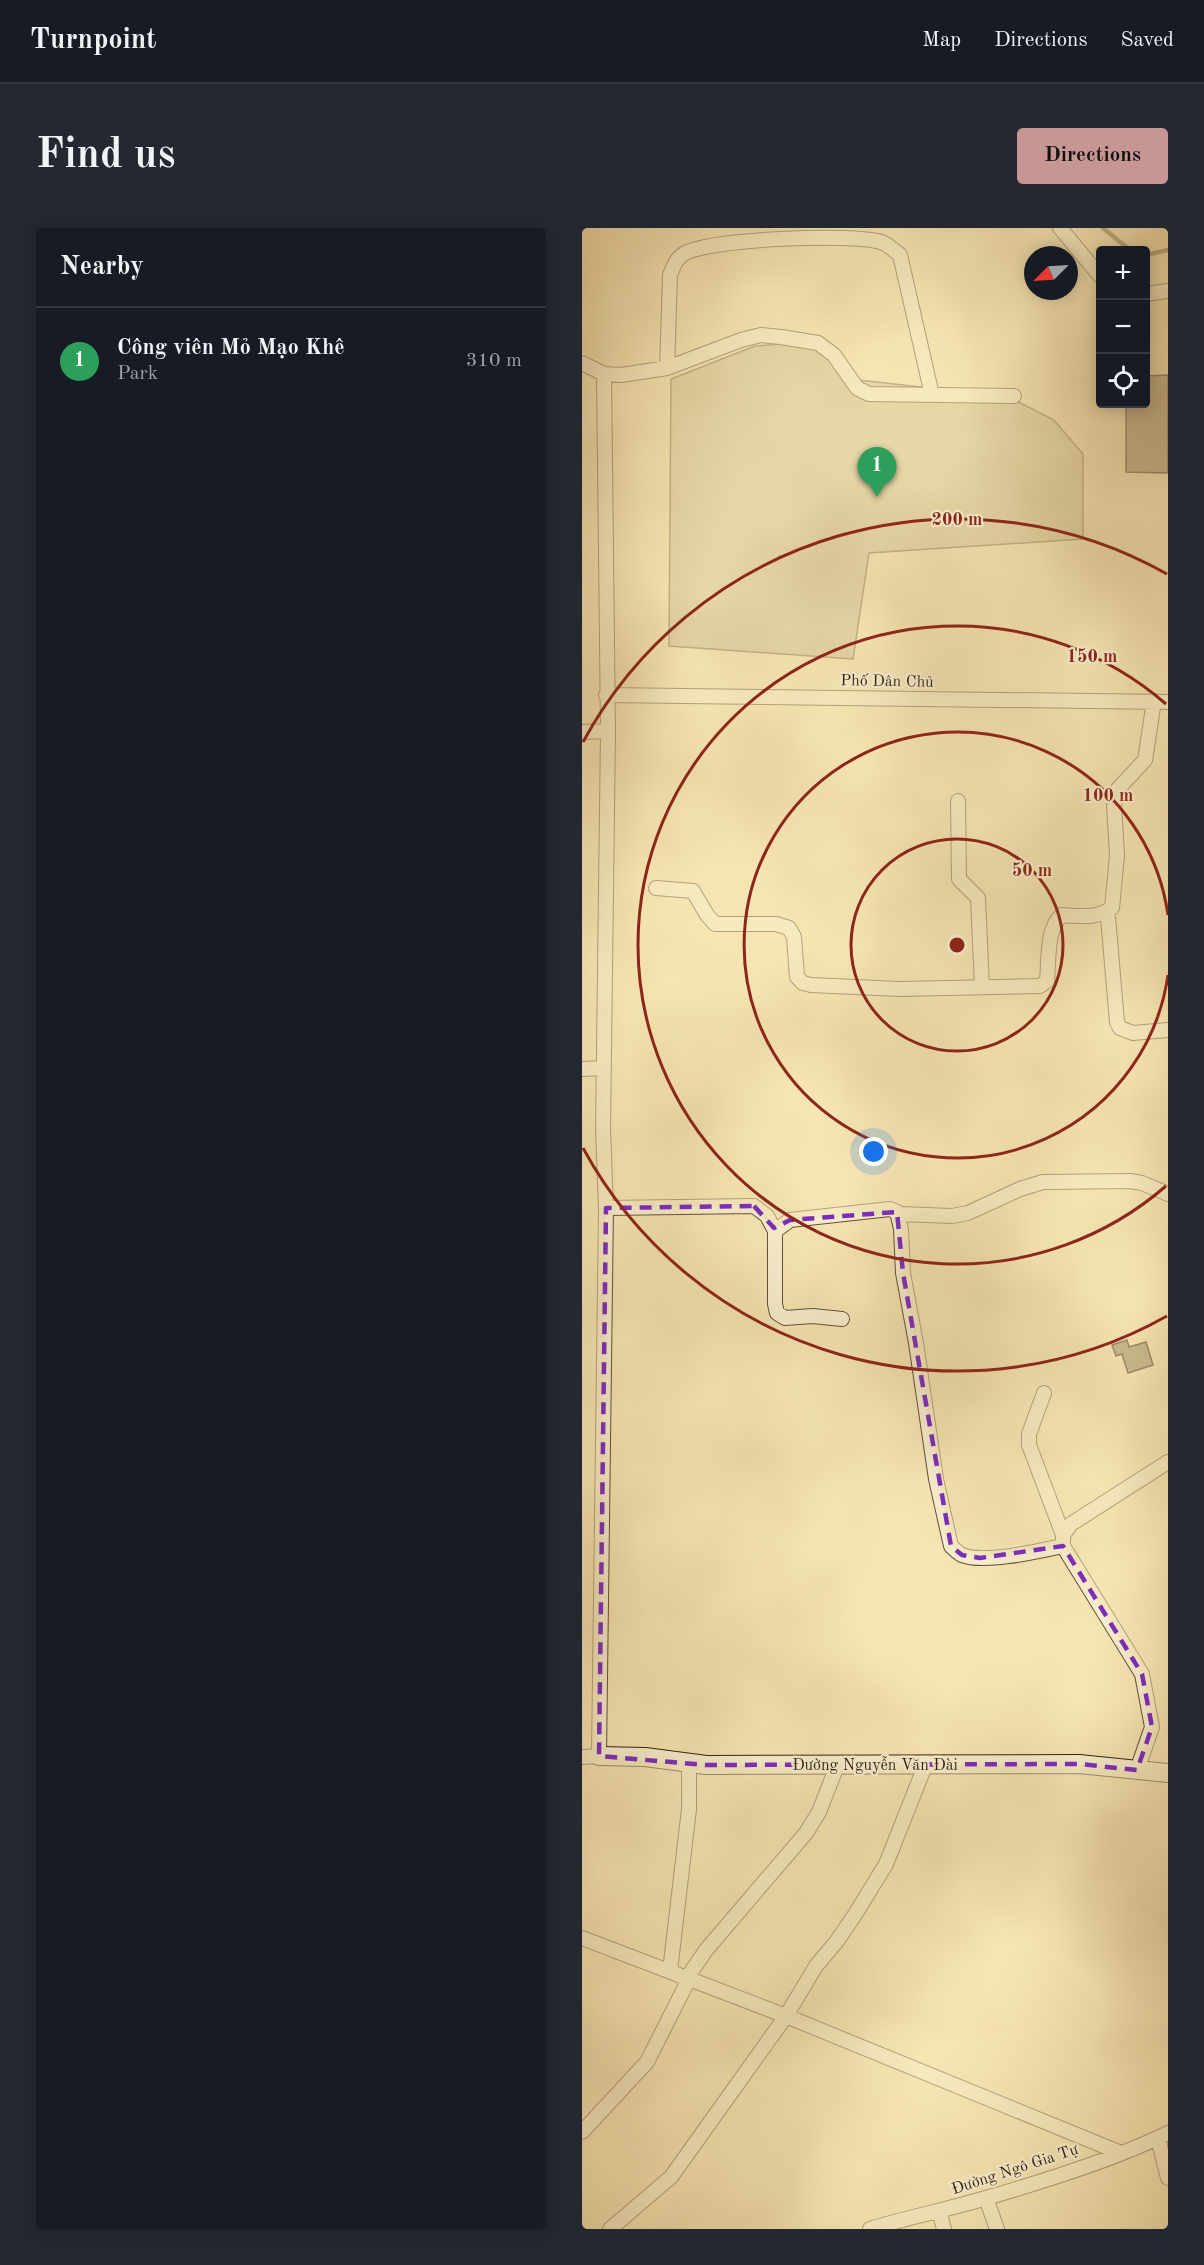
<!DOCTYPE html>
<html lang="en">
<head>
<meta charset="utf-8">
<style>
  body { margin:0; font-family:"Old Standard TT",serif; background:#242831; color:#f1f3f6 }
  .controls { position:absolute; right:18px; top:18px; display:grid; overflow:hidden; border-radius:6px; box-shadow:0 3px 15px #0003 }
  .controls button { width:54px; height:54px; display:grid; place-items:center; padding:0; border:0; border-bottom:2px solid #363941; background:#171b24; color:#f1f3f6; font:30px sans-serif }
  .compass { position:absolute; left:442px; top:18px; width:54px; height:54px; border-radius:50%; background:#171b24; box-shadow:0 3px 15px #0003; rotate:246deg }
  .you { position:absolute; left:292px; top:924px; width:21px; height:21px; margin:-15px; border:4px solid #fff; border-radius:50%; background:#1a73e8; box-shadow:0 0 0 9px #1a73e833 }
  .badge { display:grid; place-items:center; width:39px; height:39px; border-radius:50%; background:#c59692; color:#fff; font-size:20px; font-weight:700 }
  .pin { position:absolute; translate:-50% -50px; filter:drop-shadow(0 2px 3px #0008) }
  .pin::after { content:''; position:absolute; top:32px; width:21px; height:18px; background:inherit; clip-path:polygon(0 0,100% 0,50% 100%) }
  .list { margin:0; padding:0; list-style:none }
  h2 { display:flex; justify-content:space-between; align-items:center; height:78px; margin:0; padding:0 24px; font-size:26px }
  h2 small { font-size:20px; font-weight:400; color:#9ea1a6 }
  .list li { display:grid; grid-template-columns:39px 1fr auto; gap:18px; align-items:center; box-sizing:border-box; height:108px; padding:0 24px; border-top:2px solid #363941 }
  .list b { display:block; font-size:22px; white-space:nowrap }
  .list p { margin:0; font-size:20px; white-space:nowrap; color:#9ea1a6 }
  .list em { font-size:20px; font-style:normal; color:#9ea1a6 }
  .icon { flex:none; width:33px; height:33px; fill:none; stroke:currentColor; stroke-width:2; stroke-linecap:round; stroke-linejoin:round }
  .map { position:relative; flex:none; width:586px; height:2001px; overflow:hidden; border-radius:6px }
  header { display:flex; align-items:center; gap:36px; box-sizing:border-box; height:84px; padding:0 30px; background:#171b24; border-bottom:2px solid #363941 }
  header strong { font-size:28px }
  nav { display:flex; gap:33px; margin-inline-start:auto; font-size:21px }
  .intro { display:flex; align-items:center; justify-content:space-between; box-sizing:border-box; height:144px; padding:0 36px }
  h1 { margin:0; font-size:42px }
  .button { padding:15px 27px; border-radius:6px; background:#c59692; color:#111; font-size:21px; font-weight:700 }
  main { display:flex; gap:36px; padding:0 36px }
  aside { flex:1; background:#171b24; border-radius:6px; box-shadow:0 3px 15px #0003 }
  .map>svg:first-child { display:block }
  .green { fill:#d5c397; stroke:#847154; stroke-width:1.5 }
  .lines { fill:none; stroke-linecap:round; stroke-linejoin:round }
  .stream { stroke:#7f6e51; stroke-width:4.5 }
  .building { fill:#988665; stroke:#321f11; stroke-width:1.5 }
  .street-casing { stroke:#635039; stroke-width:16 }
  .secondary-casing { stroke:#321f11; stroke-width:20 }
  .street { stroke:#f9eecd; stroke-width:14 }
  .secondary { stroke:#f9eecd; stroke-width:18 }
  .marked { fill:none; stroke:#7b2cbf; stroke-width:4.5; stroke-dasharray:12 8; stroke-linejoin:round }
  .ring { fill:none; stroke:#8f2418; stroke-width:3 }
  .labels { text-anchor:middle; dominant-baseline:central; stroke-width:4.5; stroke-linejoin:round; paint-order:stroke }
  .street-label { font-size:16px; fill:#321f11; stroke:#f9eecd }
  .centre { fill:#8f2418; stroke:#f9eecd; stroke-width:3 }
  .ring-label { font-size:18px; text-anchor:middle; font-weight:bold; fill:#8f2418; stroke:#f9eecd; stroke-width:4.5; stroke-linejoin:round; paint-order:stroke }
</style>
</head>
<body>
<header>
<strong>Turnpoint</strong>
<nav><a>Map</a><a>Directions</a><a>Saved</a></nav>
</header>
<div class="intro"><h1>Find us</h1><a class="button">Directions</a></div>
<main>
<aside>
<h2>Nearby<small></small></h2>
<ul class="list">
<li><span class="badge" style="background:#2e9e5b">1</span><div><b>Công viên Mỏ Mạo Khê</b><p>Park</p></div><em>310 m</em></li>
</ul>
</aside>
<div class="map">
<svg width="586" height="2001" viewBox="0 0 586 2001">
  <rect width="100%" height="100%" fill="#f6e5b2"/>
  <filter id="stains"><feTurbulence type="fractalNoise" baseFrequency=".00333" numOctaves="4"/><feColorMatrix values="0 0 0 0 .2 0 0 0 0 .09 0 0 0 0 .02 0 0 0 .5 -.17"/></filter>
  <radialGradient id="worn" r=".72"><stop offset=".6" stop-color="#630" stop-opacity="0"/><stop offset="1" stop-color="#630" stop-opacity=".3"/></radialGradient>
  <path class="green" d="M238,113L277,152L427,169L472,192L501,226V311L287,325L271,431L87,418L89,151L173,118Z"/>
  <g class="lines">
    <path class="stream" d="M521,0L548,22
      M564,27L586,22"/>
  </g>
  <path class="building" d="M586,147V245L544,244V176H564V148Z
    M545,1112L547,1119L564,1114L571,1137L546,1145L540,1126L534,1128L530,1117Z"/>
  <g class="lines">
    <g class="street-casing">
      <path id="street" d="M478,0L518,48
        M564,66L586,63
        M0,135L22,146L39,147L85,140L159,112L179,107L199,109L236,115L252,127L275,160L287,166L432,168
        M85,140L88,47C92,38 94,30 103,25C130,11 269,5 299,14C306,16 312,23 318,27L350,167
        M24,467L586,474
        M0,504L26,503
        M376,573L377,651L396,670L400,759
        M74,660L111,663L125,687L133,696H194L207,700L212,709L215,749L221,755L229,757L317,761L458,758L465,753C467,733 464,700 480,687C498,688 514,691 530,680L535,627L532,577L535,562L563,532L572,473
        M523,685L526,689L535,794L538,800L551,805L586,802
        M0,841L22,840
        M24,980L172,978L185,988L193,1003
        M315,984L318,986L370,988L386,985L438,961L461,954L548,953L560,955L586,966
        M260,1091L231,1088L203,1090L195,1085L193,1076V1003L208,992L308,981L315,984L319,1001L321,1045L334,1115L354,1251L369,1318C372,1321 376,1325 380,1327C402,1336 457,1323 481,1318
        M462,1165L447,1206V1217L481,1307
        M0,1529L17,1528L24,980L21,901L26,503L22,146
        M555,1542L570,1499L560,1446L481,1318V1307L489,1296L586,1234
        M0,1710L204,1788L539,1925
        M88,1743L107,1581V1535
        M105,1750L124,1722L224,1605L237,1584L255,1538
        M0,1904L65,1834L107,1751
        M576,1910L586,1950
        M404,1970L415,2001
        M357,1983L362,2001
        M28,2001L89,1949L204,1788L234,1738L255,1713L274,1685L304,1636L343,1538
        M288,2001C326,1989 365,1982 404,1970C463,1953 531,1932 586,1905"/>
    </g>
    <g class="secondary-casing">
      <path id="secondary" d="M17,1528L63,1529L124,1537L497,1536L586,1545"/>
    </g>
    <use href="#street" class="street"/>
    <use href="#secondary" class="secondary"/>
  </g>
  <path d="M0 0H586V2001H0ZM172,978L192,1000L208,992L315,984L321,1045L369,1318L380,1327L398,1330L481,1318L560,1446L570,1499L555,1542L497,1536L124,1537L17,1528L24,980Z" fill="#f6e5b2" fill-opacity=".55" fill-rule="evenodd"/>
  <path class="marked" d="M172,978L192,1000L208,992L315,984L321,1045L369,1318L380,1327L398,1330L481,1318L560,1446L570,1499L555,1542L497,1536L124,1537L17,1528L24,980Z"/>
  <g class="ring">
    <circle cx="375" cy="717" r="106"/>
    <path d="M586 747A213 213 0 1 1 586 687"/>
    <path d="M584 958A319 319 0 1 1 584 476"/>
    <path d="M585 1088A426 426 0 0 1 1 920M1 514A426 426 0 0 1 585 346"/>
  </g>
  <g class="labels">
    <g class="street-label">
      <text transform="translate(305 454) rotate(1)">Phố Dân Chủ</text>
      <text x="293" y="1538">Đường Nguyễn Văn Đài</text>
      <text transform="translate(433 1942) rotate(-18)">Đường Ngô Gia Tự</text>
    </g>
  </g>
  <circle cx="375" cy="717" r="9" class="centre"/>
  <g class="ring-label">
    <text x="375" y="297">200 m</text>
    <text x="510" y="434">150 m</text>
    <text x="526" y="573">100 m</text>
    <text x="450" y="648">50 m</text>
  </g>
  <rect width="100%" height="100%" filter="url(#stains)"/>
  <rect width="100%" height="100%" fill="url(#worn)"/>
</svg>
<div class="controls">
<button>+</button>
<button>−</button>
<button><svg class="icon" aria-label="locate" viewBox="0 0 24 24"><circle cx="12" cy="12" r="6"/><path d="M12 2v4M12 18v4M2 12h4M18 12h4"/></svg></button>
</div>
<svg class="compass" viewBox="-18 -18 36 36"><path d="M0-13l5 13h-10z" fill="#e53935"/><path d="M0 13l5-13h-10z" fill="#9ea1a6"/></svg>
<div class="you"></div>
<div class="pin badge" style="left:295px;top:269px;background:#2e9e5b">1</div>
</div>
</main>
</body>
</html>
